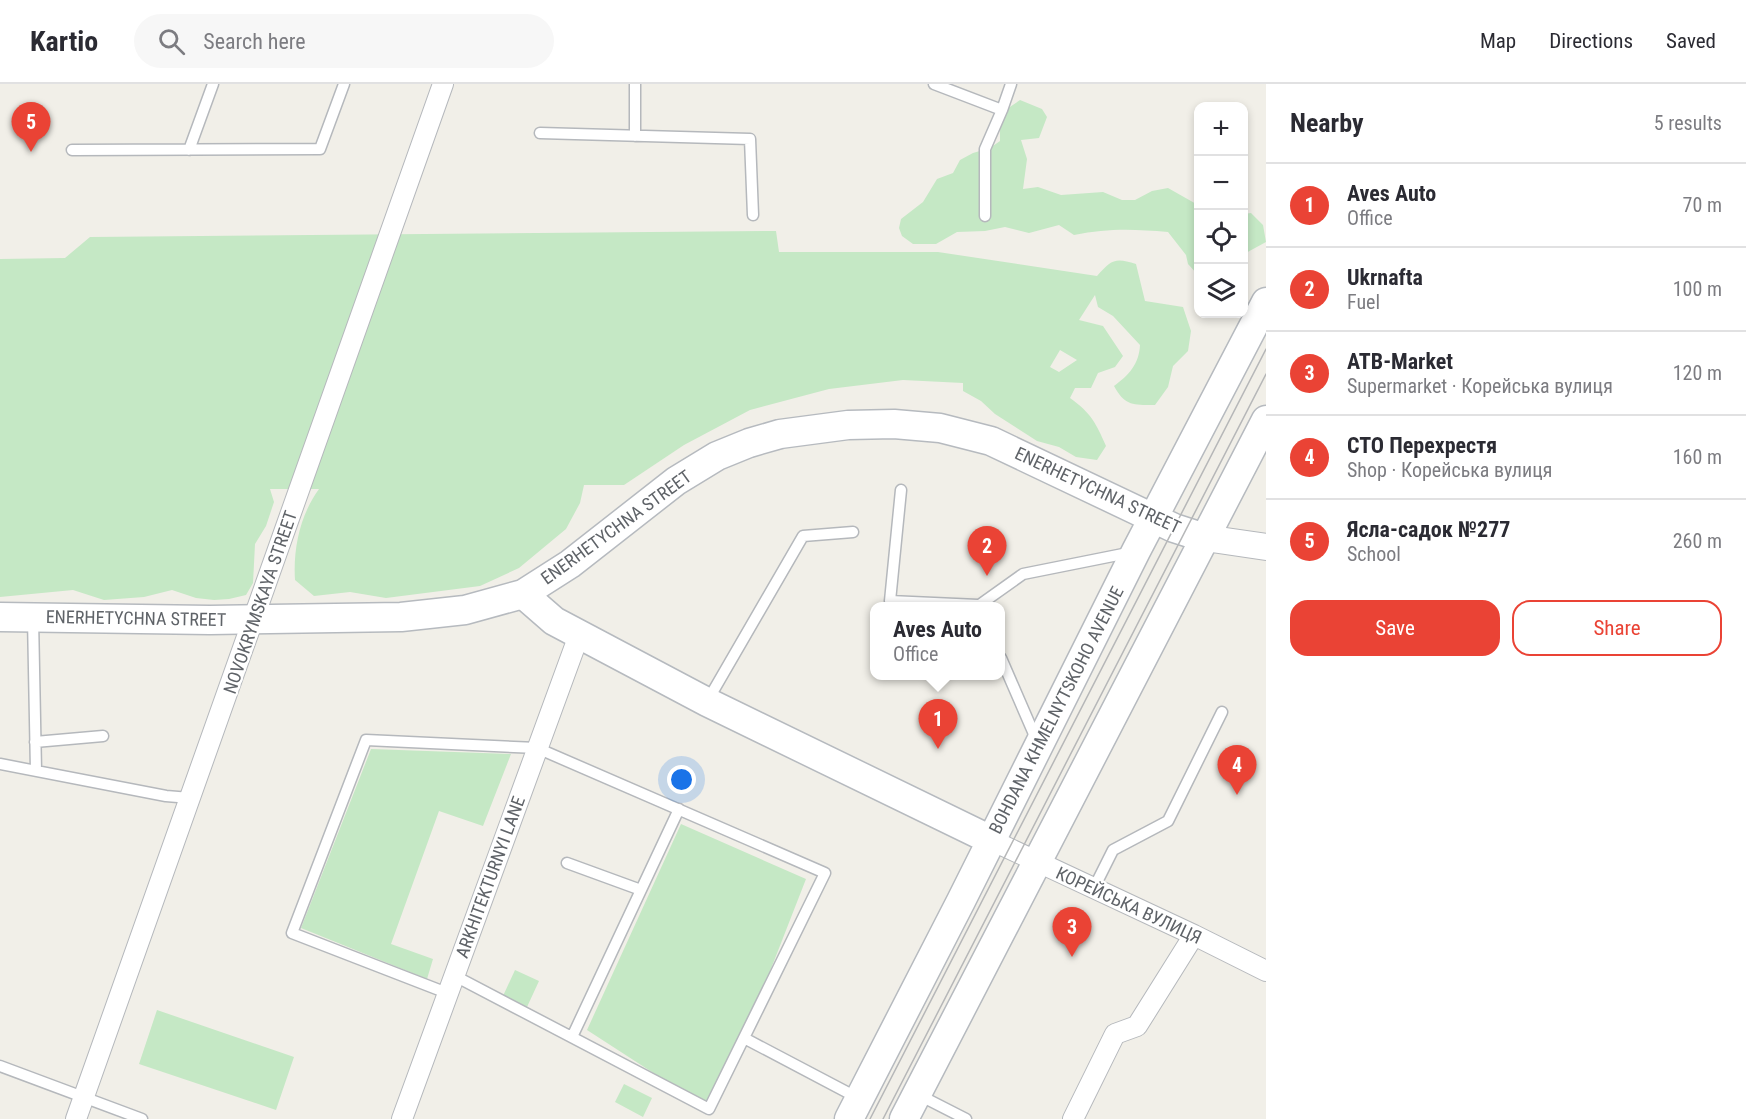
<!DOCTYPE html>
<html lang="en">
<head>
<meta charset="utf-8">
<style>
  body { margin:0; font-family:"Roboto Condensed",sans-serif; background:#f7f7f7; color:#2b2b33 }
  .controls { position:absolute; right:18px; top:18px; display:grid; overflow:hidden; border-radius:12px; box-shadow:0 3px 9px #0003 }
  .controls button { width:54px; height:54px; display:grid; place-items:center; padding:0; border:0; border-bottom:2px solid #e1e1e2; background:#fff; color:#2b2b33; font:30px sans-serif }
  .you { position:absolute; left:682px; top:696px; width:21px; height:21px; margin:-15px; border:4px solid #fff; border-radius:50%; background:#1a73e8; box-shadow:0 0 0 9px #1a73e833 }
  .badge { display:grid; place-items:center; width:39px; height:39px; border-radius:50%; background:#ea4335; color:#fff; font-size:20px; font-weight:700 }
  .pin { position:absolute; translate:-50% -50px; filter:drop-shadow(0 2px 3px #0008) }
  .pin::after { content:''; position:absolute; top:32px; width:21px; height:18px; background:inherit; clip-path:polygon(0 0,100% 0,50% 100%) }
  .popup { position:absolute; left:870px; top:518px; width:135px; height:78px; box-sizing:border-box; display:grid; place-content:center; border-radius:12px; background:#fff; filter:drop-shadow(0 2px 4px #0005); font-size:20px; white-space:nowrap; color:#7c7c81 }
  .popup b { font-size:22px; color:#2b2b33 }
  .popup::after { content:''; position:absolute; left:50%; top:100%; margin-left:-12px; border:12px solid transparent; border-top-color:#fff }
  .list { margin:0; padding:0; list-style:none }
  h2 { display:flex; justify-content:space-between; align-items:center; height:78px; margin:0; padding:0 24px; font-size:26px }
  h2 small { font-size:20px; font-weight:400; color:#7c7c81 }
  .list li { display:grid; grid-template-columns:39px 1fr auto; gap:18px; align-items:center; box-sizing:border-box; height:84px; padding:0 24px; border-top:2px solid #e1e1e2 }
  .list b { display:block; font-size:22px; white-space:nowrap }
  .list p { margin:0; font-size:20px; white-space:nowrap; color:#7c7c81 }
  .list em { font-size:20px; font-style:normal; color:#7c7c81 }
  .actions { display:flex; gap:12px; padding:18px 24px }
  .actions a { flex:1; padding:14px 0; border:2px solid #ea4335; border-radius:18px; text-align:center; font-size:21px; color:#ea4335 }
  .actions .main { background:#ea4335; color:#fff }
  .icon { flex:none; width:33px; height:33px; fill:none; stroke:currentColor; stroke-width:2; stroke-linecap:round; stroke-linejoin:round }
  .map { position:relative; flex:none; width:1266px; height:1035px; overflow:hidden }
  header { display:flex; align-items:center; gap:36px; box-sizing:border-box; height:84px; padding:0 30px; background:#fff; border-bottom:2px solid #e1e1e2 }
  header strong { font-size:28px }
  nav { display:flex; gap:33px; margin-inline-start:auto; font-size:21px }
  .search { width:420px; height:54px; background:#f7f7f7; display:flex; align-items:center; gap:15px; box-sizing:border-box; padding:0 21px; border-radius:33px; color:#7c7c81; font-size:22px }
  main { display:flex }
  aside { flex:1; background:#fff }
  .map>svg:first-child { display:block }
  .green { fill:#c5e8c5; fill-rule:evenodd }
  .lines { fill:none; stroke-linecap:round; stroke-linejoin:round }
  .service-casing { stroke:#b5b8bc; stroke-width:13 }
  .minor-casing { stroke:#b5b8bc; stroke-width:22 }
  .tertiary-casing { stroke:#b5b8bc; stroke-width:28 }
  .secondary-casing { stroke:#b6babf; stroke-width:31 }
  .service { stroke:#fff; stroke-width:10 }
  .minor { stroke:#fff; stroke-width:20 }
  .tertiary { stroke:#fff; stroke-width:26 }
  .secondary { stroke:#fff; stroke-width:28 }
  .tram { stroke:#b6b7b8; stroke-width:1.5 }
  .labels { text-anchor:middle; dominant-baseline:central; stroke-width:4.5; stroke-linejoin:round; paint-order:stroke }
  .street-label { font-size:18px; fill:#5f6368; stroke:#fff }
</style>
</head>
<body>
<header>
<strong>Kartio</strong>
<div class="search"><svg class="icon" aria-label="search" viewBox="0 0 24 24"><circle cx="10" cy="10" r="6"/><path d="M15 15l6 6"/></svg>Search here</div>
<nav><a>Map</a><a>Directions</a><a>Saved</a></nav>
</header>
<main>
<div class="map">
<svg width="1266" height="1035" viewBox="0 0 1266 1035">
  <rect width="100%" height="100%" fill="#f1efe8"/>
  <path class="green" d="M1020,16L1042,25L1047,33L1039,54L1021,56L1027,75L1023,105L1038,103L1061,111L1103,108L1122,116H1135L1152,107L1168,104L1198,121V191L1188,180L1186,171L1168,148C1134,145 1108,144 1074,151L1059,141L1029,149L1005,143L985,147L957,148L936,160H913L902,152L899,144L901,135L923,118L937,95L953,89L960,76L973,69L990,64L1000,57V43L1004,27Z
    M1251,129L1263,141L1266,158L1244,170V130Z
    M776,147L779,168H938L1097,192C1111,176 1115,173 1136,180L1145,217L1183,223L1191,247L1188,267L1173,282L1168,303L1155,321C1133,321 1125,322 1114,302C1129,291 1139,280 1140,261L1113,232L1098,223L1095,211L1079,236L1103,242L1123,272L1115,283L1098,289L1091,304H1075L1070,314C1091,329 1096,339 1106,362L1097,376L1076,373L1059,363L1037,357L995,330L981,317L963,307V299L903,296L829,305L750,326L684,361L624,401H584L580,419L566,445L519,484L480,502L386,514L350,508L314,512L295,496C293,465 300,431 319,405H270L274,418L266,442L255,460L253,499L246,511L229,515L214,516L196,514L172,506L144,513L104,516L73,506L0,513V175L65,174L90,153ZM1060,266L1077,276L1059,288L1050,283Z
    M371,665L511,670L483,742L439,727L391,860L433,875L427,895L301,844Z
    M681,740L806,795L744,954L709,1025L587,946Z
    M515,886L539,897L527,923L503,912Z
    M157,926L294,973L276,1026L139,980Z
    M624,1000L652,1014L643,1033L615,1018Z"/>
  <g class="lines">
    <g class="service-casing">
      <path id="service" d="M635,0V52
        M934,0L1002,26
        M540,49L750,55L753,131
        M72,66L320,65L344,0
        M189,66L213,0
        M985,132V65L1002,26L1011,0
        M901,406L890,517L978,521
        M978,522L1023,490L1133,468
        M33,534L36,687
        M1001,574L1037,657
        M708,616L803,452L853,448
        M35,658L103,652
        M0,680L166,712L190,714
        M567,779L641,806
        M1094,804L1113,766L1168,737L1222,628
        M447,909L292,849L366,656L537,664L825,789L709,1025L453,891
        M572,953L679,725
        M744,954L858,1014
        M0,982L142,1035
        M917,1010L966,1035"/>
    </g>
    <g class="minor-casing">
      <path id="minor" d="M991,756L1194,851L1266,887
        M76,1035L443,0
        M402,1035L579,551
        M1073,1035L1115,950L1137,942L1194,851"/>
    </g>
    <g class="tertiary-casing">
      <path id="tertiary" d="M1205,454L1266,463"/>
    </g>
    <g class="secondary-casing">
      <path id="secondary" d="M523,510L554,537L707,618L991,756
        M0,533L210,536L401,533L465,526L523,510L570,480L676,397L717,372L749,359L780,350L848,341L894,340L940,344L991,357L1174,444L1205,454
        M849,1035L961,817L1136,467L1266,218
        M904,1035L1266,336"/>
    </g>
    <use href="#service" class="service"/>
    <use href="#minor" class="minor"/>
    <use href="#tertiary" class="tertiary"/>
    <use href="#secondary" class="secondary"/>
    <path class="tram" d="M870,1035L1266,265
      M883,1035L1266,290"/>
  </g>
  <g class="labels">
    <g class="street-label">
      <text transform="translate(1098 406) rotate(25)">ENERHETYCHNA STREET</text>
      <text transform="translate(616 443) rotate(-36)">ENERHETYCHNA STREET</text>
      <text transform="translate(260 518) rotate(-71)">NOVOKRYMSKAYA STREET</text>
      <text transform="translate(136 534) rotate(1)">ENERHETYCHNA STREET</text>
      <text transform="translate(1056 626) rotate(-63)">BOHDANA KHMELNYTSKOHO AVENUE</text>
      <text transform="translate(490 793) rotate(-70)">ARKHITEKTURNYI LANE</text>
      <text transform="translate(1129 821) rotate(25)">КОРЕЙСЬКА ВУЛИЦЯ</text>
    </g>
  </g>
</svg>
<div class="controls">
<button>+</button>
<button>−</button>
<button><svg class="icon" aria-label="locate" viewBox="0 0 24 24"><circle cx="12" cy="12" r="6"/><path d="M12 2v4M12 18v4M2 12h4M18 12h4"/></svg></button>
<button><svg class="icon" aria-label="layers" viewBox="0 0 24 24"><path d="M12 4l9 5-9 5-9-5zM3 14l9 5 9-5"/></svg></button>
</div>
<div class="you"></div>
<div class="pin badge" style="left:938px;top:665px">1</div>
<div class="popup"><b>Aves Auto</b>Office</div>
<div class="pin badge" style="left:987px;top:492px">2</div>
<div class="pin badge" style="left:1072px;top:873px">3</div>
<div class="pin badge" style="left:1237px;top:711px">4</div>
<div class="pin badge" style="left:31px;top:68px">5</div>
</div>
<aside>
<h2>Nearby<small>5 results</small></h2>
<ul class="list">
<li><span class="badge">1</span><div><b>Aves Auto</b><p>Office</p></div><em>70 m</em></li>
<li><span class="badge">2</span><div><b>Ukrnafta</b><p>Fuel</p></div><em>100 m</em></li>
<li><span class="badge">3</span><div><b>ATB-Market</b><p>Supermarket · Корейська вулиця</p></div><em>120 m</em></li>
<li><span class="badge">4</span><div><b>СТО Перехрестя</b><p>Shop · Корейська вулиця</p></div><em>160 m</em></li>
<li><span class="badge">5</span><div><b>Ясла-садок №277</b><p>School</p></div><em>260 m</em></li>
</ul>
<div class="actions"><a class="main">Save</a><a>Share</a></div>
</aside>
</main>
</body>
</html>
